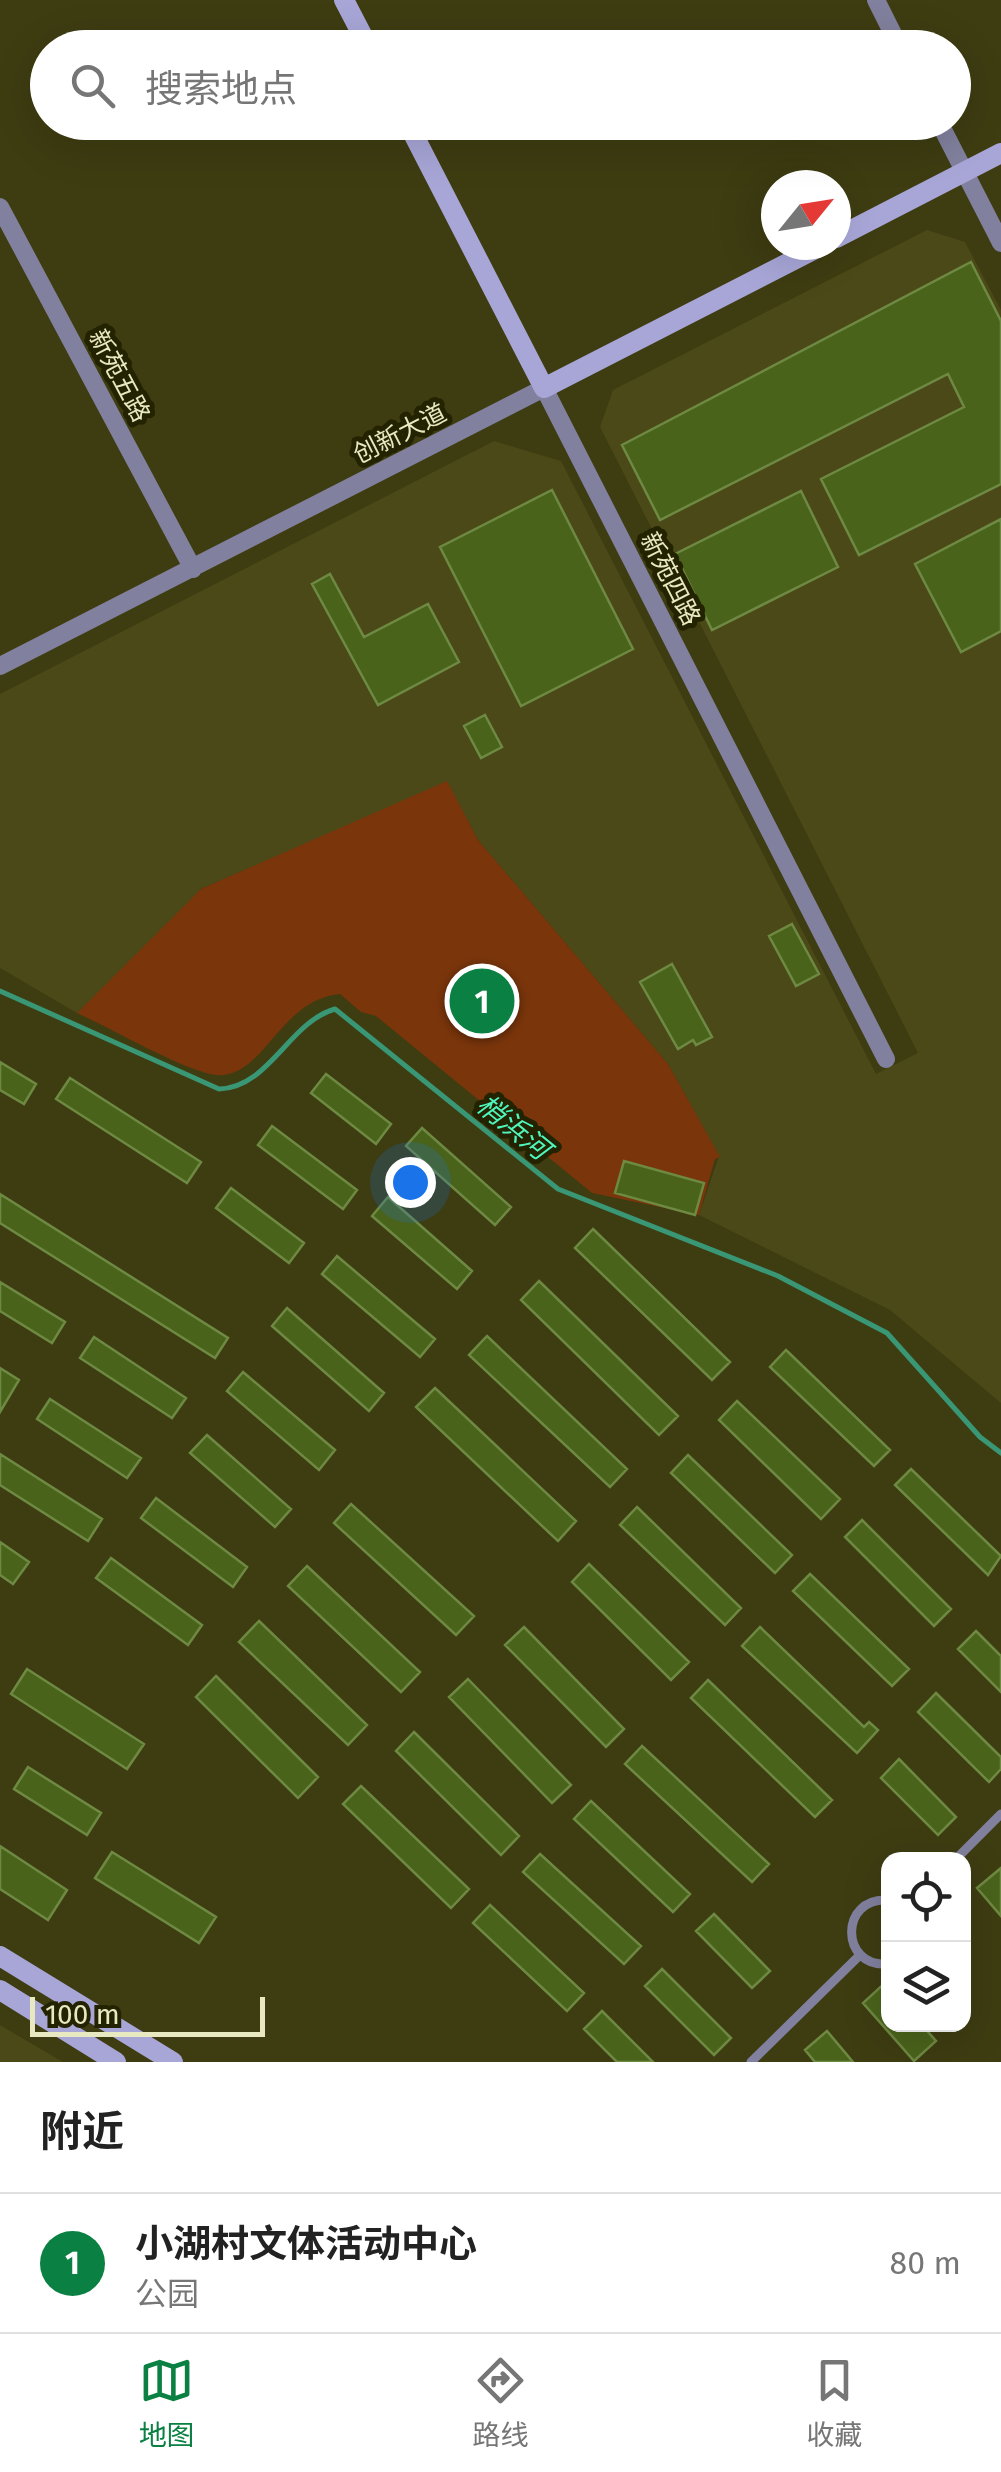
<!DOCTYPE html>
<html lang="zh">
<head>
<meta charset="utf-8">
<style>
  body { margin:0; font-family:"Fira Sans","Noto Sans SC",sans-serif; background:#f6f6f6; color:#222 }
  .controls { position:absolute; right:30px; bottom:30px; display:grid; overflow:hidden; border-radius:20px; box-shadow:0 10px 40px #0002 }
  .controls button { width:90px; height:90px; display:grid; place-items:center; padding:0; border:0; border-bottom:2px solid #e0e0e0; background:#fff; color:#222; font:50px sans-serif }
  .compass { position:absolute; left:761px; top:170px; width:90px; height:90px; border-radius:50%; background:#fff; box-shadow:0 10px 40px #0002; rotate:60deg }
  .scale { position:absolute; left:30px; bottom:25px; width:235px; box-sizing:border-box; padding-left:10px; border:5px solid #e8e8c1; border-top:0; font-size:28px; line-height:35px; white-space:nowrap; color:#e8e8c1; -webkit-text-stroke:8px #242301; paint-order:stroke }
  .you { position:absolute; left:410px; top:1182px; width:35px; height:35px; margin:-25px; border:8px solid #fff; border-radius:50%; background:#1a73e8; box-shadow:0 0 0 15px #1a73e833 }
  .badge { display:grid; place-items:center; width:65px; height:65px; border-radius:50%; background:#0b8043; color:#fff; font-size:32px; font-weight:700 }
  .pin { position:absolute; translate:-50% -50%; border:5px solid #fff; box-shadow:0 2px 10px #0006 }
  .list { margin:0; padding:0; list-style:none }
  h2 { display:flex; justify-content:space-between; align-items:center; height:130px; margin:0; padding:0 40px; font-size:42px }
  h2 small { font-size:32px; font-weight:400; color:#767676 }
  .list li { display:grid; grid-template-columns:65px 1fr auto; gap:30px; align-items:center; box-sizing:border-box; height:140px; padding:0 40px; border-top:2px solid #e0e0e0 }
  .list b { display:block; font-size:38px; white-space:nowrap }
  .list p { margin:0; font-size:32px; white-space:nowrap; color:#767676 }
  .list em { font-size:32px; font-style:normal; color:#767676 }
  .icon { flex:none; width:55px; height:55px; fill:none; stroke:currentColor; stroke-width:2; stroke-linecap:round; stroke-linejoin:round }
  .map { position:relative; flex:none; width:1001px; height:2062px; overflow:hidden }
  .search { position:absolute; background:#fff; box-shadow:0 10px 40px #0002; left:30px; right:30px; top:30px; height:110px; display:flex; align-items:center; gap:25px; box-sizing:border-box; padding:0 35px; border-radius:55px; color:#767676; font-size:38px }
  .sheet { height:270px; background:#fff }
  nav { display:flex; justify-content:space-around; align-items:center; box-sizing:border-box; height:140px; border-top:2px solid #e0e0e0; background:#fff; font-size:28px; color:#767676 }
  nav a { display:grid; justify-items:center; gap:5px }
  nav .on { color:#0b8043 }
  .map>svg:first-child { display:block }
  .built { fill:#4b4918 }
  .green { fill:#7a350b }
  .lines { fill:none; stroke-linecap:round; stroke-linejoin:round }
  .stream { stroke:#399776; stroke-width:5 }
  .building { fill:#4a631b; stroke:#6e8942; stroke-width:2.5 }
  .lane { stroke:#81809e; stroke-width:9 }
  .street { stroke:#81809e; stroke-width:18 }
  .secondary { stroke:#a8a6d7; stroke-width:20 }
  .labels { text-anchor:middle; dominant-baseline:central; stroke-width:10; stroke-linejoin:round; paint-order:stroke }
  .street-label { font-size:25px; fill:#e8e8c1; stroke:#242301 }
  .water-label { font-size:28px; font-style:italic; fill:#4ef6be; stroke:#242301 }
</style>
</head>
<body>
<div class="map">
<svg width="1001" height="2062" viewBox="0 0 1001 2062">
  <rect width="100%" height="100%" fill="#3e3c11"/>
  <path class="built" d="M927,230L965,242L1001,310V1403L890,1310L699,1215L719,1156L668,1064L478,840L447,782L201,889L77,1013L0,968V694L494,441L561,461L876,1074L918,1053L600,427L613,390Z
    M0,2025L63,2062H0Z"/>
  <path class="green" d="M447,781L478,840L668,1064L720,1157L715,1159L699,1215L592,1193L376,1016L361,1012L340,994C276,1000 263,1086 210,1074C176,1066 112,1029 77,1013L201,889Z"/>
  <g class="lines">
    <path class="stream" d="M0,991L219,1089C269,1088 289,1022 335,1009L558,1189L778,1276L887,1333L980,1437L1001,1453"/>
  </g>
  <path class="building" d="M971,262L1001,321V484L859,555L821,479L964,407L948,374L660,520L622,445Z
    M552,490L633,649L521,706L440,547Z
    M801,491L838,567L712,630L675,554Z
    M1001,519V631L961,652L915,564Z
    M330,574L364,637L428,604L459,662L378,705L312,584Z
    M485,715L502,747L481,758L464,726Z
    M792,924L819,974L796,986L769,936Z
    M672,964L712,1037L696,1045L693,1040L678,1049L640,982Z
    M0,1062L36,1084L24,1104L0,1090Z
    M326,1074L391,1124L376,1144L311,1093Z
    M70,1078L201,1162L187,1183L56,1099Z
    M272,1126L357,1190L343,1209L258,1145Z
    M422,1128L511,1207L495,1225L406,1146Z
    M624,1161L704,1183L695,1215L615,1193Z
    M231,1188L304,1243L289,1263L216,1208Z
    M0,1194L228,1338L215,1358L0,1223Z
    M388,1197L472,1271L457,1289L372,1216Z
    M593,1229L730,1362L712,1380L575,1248Z
    M337,1256L435,1339L420,1357L322,1274Z
    M539,1281L678,1416L659,1435L521,1300Z
    M0,1282L65,1322L52,1343L0,1311Z
    M287,1308L384,1393L369,1411L272,1326Z
    M487,1336L627,1469L610,1487L469,1355Z
    M94,1337L186,1398L172,1418L80,1358Z
    M786,1350L890,1450L874,1466L770,1367Z
    M0,1368L19,1380L0,1412Z
    M243,1372L335,1450L319,1470L227,1391Z
    M435,1388L576,1521L558,1541L416,1407Z
    M50,1399L141,1458L127,1478L37,1419Z
    M737,1401L840,1499L821,1519L719,1420Z
    M207,1435L291,1509L275,1527L190,1453Z
    M0,1454L102,1519L88,1541L0,1485Z
    M688,1455L792,1555L775,1573L671,1473Z
    M911,1469L1001,1556L988,1575L895,1485Z
    M156,1498L247,1567L233,1587L141,1518Z
    M351,1504L474,1616L456,1635L334,1523Z
    M637,1507L741,1608L725,1625L620,1525Z
    M862,1520L951,1609L934,1626L845,1537Z
    M0,1542L29,1562L13,1584L0,1575Z
    M111,1558L202,1625L188,1645L96,1578Z
    M589,1564L689,1662L671,1680L572,1582Z
    M307,1566L420,1672L401,1692L288,1586Z
    M810,1574L909,1669L892,1686L793,1591Z
    M259,1621L367,1725L348,1745L239,1642Z
    M524,1627L624,1729L606,1747L505,1645Z
    M760,1627L864,1727L869,1722L878,1730L857,1753L742,1646Z
    M976,1631L1001,1656V1692L958,1649Z
    M27,1669L144,1744L127,1769L11,1694Z
    M216,1676L318,1777L298,1798L196,1697Z
    M468,1679L571,1785L552,1803L449,1697Z
    M708,1680L832,1800L815,1817L691,1698Z
    M936,1693L1001,1757V1769L989,1782L918,1712Z
    M414,1732L519,1836L501,1855L396,1751Z
    M642,1746L769,1864L752,1882L625,1764Z
    M899,1759L956,1817L938,1835L881,1778Z
    M28,1767L101,1813L87,1835L14,1789Z
    M361,1786L469,1889L451,1908L343,1804Z
    M591,1801L690,1894L673,1912L574,1819Z
    M0,1846L67,1890L48,1920L0,1889Z
    M112,1852L216,1917L199,1943L95,1878Z
    M540,1854L641,1946L624,1964L523,1872Z
    M1001,1868V1916L977,1888Z
    M490,1905L584,1993L567,2011L473,1923Z
    M714,1914L770,1971L752,1988L696,1931Z
    M662,1969L731,2038L714,2055L645,1986Z
    M888,1980V2024H921L936,2041L914,2061L863,2003Z
    M602,2011L653,2062H617L584,2029Z
    M827,2031L853,2062H815L805,2050Z"/>
  <g class="lines">
    <path class="lane" d="M955,1860L1001,1814
      M888,1900C839,1897 840,1968 888,1964
      M751,2062L860,1955"/>
    <path class="street" d="M876,0L900,48
      M939,122L1001,243
      M0,207L193,569
      M0,666L544,388L886,1059"/>
    <path class="secondary" d="M344,0L369,48
      M407,122L544,388L823,245
      M836,238L1001,153
      M0,1956L173,2062
      M0,1990L116,2062"/>
  </g>
  <g class="labels">
    <g class="street-label">
      <text transform="translate(119 376) rotate(62)">新苑五路</text>
      <text transform="translate(400 434) rotate(-27)">创新大道</text>
      <text transform="translate(670 579) rotate(63)">新苑四路</text>
    </g>
    <g class="water-label">
      <text transform="translate(513 1127) rotate(39)">梢浜河</text>
    </g>
  </g>
</svg>
<div class="controls">
<button><svg class="icon" aria-label="locate" viewBox="0 0 24 24"><circle cx="12" cy="12" r="6"/><path d="M12 2v4M12 18v4M2 12h4M18 12h4"/></svg></button>
<button><svg class="icon" aria-label="layers" viewBox="0 0 24 24"><path d="M12 4l9 5-9 5-9-5zM3 14l9 5 9-5"/></svg></button>
</div>
<svg class="compass" viewBox="-18 -18 36 36"><path d="M0-13l5 13h-10z" fill="#e53935"/><path d="M0 13l5-13h-10z" fill="#767676"/></svg>
<div class="scale">100 m</div>
<div class="you"></div>
<div class="pin badge" style="left:482px;top:1001px">1</div>
<div class="search"><svg class="icon" aria-label="search" viewBox="0 0 24 24"><circle cx="10" cy="10" r="6"/><path d="M15 15l6 6"/></svg>搜索地点</div>
</div>
<section class="sheet">
<h2>附近<small></small></h2>
<ul class="list">
<li><span class="badge">1</span><div><b>小湖村文体活动中心</b><p>公园</p></div><em>80 m</em></li>
</ul>
</section>
<nav>
<a class="on"><svg class="icon" aria-label="map" viewBox="0 0 24 24"><path d="M3 6l6-2 6 2 6-2v14l-6 2-6-2-6 2zM9 4v14M15 6v14"/></svg>地图</a>
<a><svg class="icon" aria-label="directions" viewBox="0 0 24 24"><path d="M12 3l9 9-9 9-9-9zM9 14v-3h6M13 9l2 2-2 2"/></svg>路线</a>
<a><svg class="icon" aria-label="saved" viewBox="0 0 24 24"><path d="M7 4h10v16l-5-4-5 4z"/></svg>收藏</a>
</nav>
</body>
</html>
